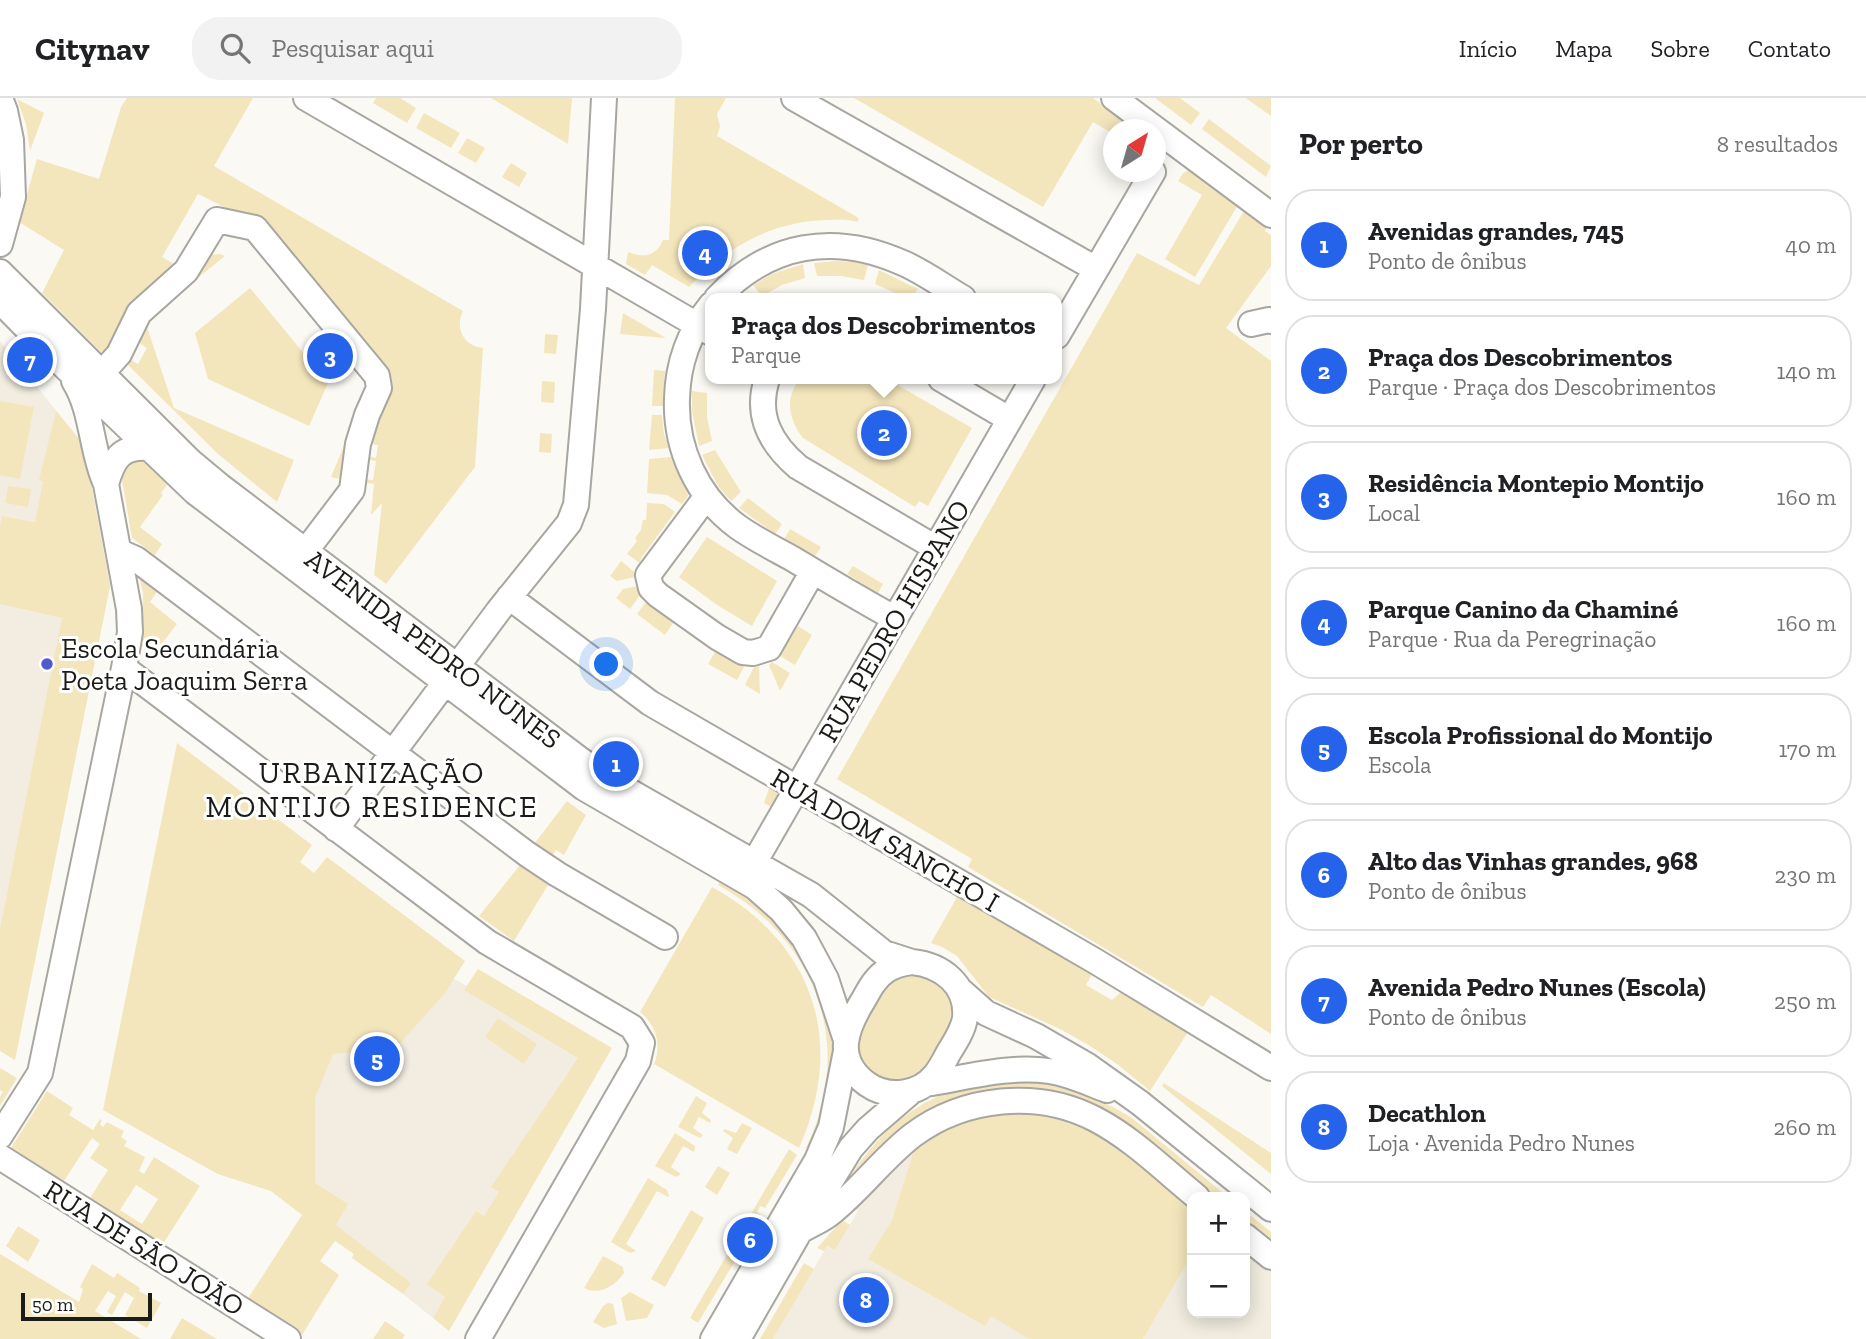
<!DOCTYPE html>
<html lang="pt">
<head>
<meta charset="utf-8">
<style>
  body { margin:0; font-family:"Zilla Slab",serif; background:#f2f2f2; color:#202124 }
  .controls { position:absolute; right:21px; bottom:21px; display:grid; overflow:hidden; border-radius:14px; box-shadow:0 4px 18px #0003 }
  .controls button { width:63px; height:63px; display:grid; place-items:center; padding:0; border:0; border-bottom:2px solid #e0e0e0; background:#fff; color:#202124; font:35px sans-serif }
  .compass { position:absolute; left:1103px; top:21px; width:63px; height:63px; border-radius:50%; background:#fff; box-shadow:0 4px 18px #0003; rotate:37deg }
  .scale { position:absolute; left:21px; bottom:18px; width:131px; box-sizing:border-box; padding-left:7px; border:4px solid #1b1b18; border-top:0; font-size:19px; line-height:24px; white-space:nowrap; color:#1b1b18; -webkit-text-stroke:5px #fff; paint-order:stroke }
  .you { position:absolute; left:607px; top:567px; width:24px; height:24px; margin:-18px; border:5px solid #fff; border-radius:50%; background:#1a73e8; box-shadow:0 0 0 10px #1a73e833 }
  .badge { display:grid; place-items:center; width:46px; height:46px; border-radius:50%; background:#2563eb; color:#fff; font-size:23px; font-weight:700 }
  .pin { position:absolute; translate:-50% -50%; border:4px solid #fff; box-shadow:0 2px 7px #0006 }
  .popup { position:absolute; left:705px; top:195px; width:357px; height:91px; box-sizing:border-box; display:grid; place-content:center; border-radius:14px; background:#fff; filter:drop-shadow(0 2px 5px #0005); font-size:23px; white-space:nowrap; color:#757577 }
  .popup b { font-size:26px; color:#202124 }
  .popup::after { content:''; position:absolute; left:50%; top:100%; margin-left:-14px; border:14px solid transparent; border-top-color:#fff }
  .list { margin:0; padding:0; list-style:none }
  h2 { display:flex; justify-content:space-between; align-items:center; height:91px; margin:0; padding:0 28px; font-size:30px }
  h2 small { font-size:23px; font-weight:400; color:#757577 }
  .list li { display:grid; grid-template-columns:46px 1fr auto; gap:21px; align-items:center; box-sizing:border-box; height:112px; margin:0 14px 14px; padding:0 14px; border:2px solid #e0e0e0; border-radius:28px }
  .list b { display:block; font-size:26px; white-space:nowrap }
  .list p { margin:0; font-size:23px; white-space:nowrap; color:#757577 }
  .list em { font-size:23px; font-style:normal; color:#757577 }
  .icon { flex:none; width:38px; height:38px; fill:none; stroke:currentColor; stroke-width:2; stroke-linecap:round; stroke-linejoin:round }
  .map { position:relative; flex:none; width:1271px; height:1241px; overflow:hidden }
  header { display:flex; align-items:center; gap:42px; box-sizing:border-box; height:98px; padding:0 35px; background:#fff; border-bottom:2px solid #e0e0e0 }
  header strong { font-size:33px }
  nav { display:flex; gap:38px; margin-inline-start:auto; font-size:24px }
  .search { width:490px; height:63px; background:#f2f2f2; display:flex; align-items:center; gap:18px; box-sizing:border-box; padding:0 24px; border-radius:28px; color:#757577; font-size:26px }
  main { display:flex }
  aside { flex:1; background:#fff }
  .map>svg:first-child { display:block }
  .built { fill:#f2ede0 }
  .green { fill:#f4e6bc; fill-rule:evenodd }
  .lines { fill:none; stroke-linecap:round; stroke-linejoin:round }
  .minor-casing { stroke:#a8a6a1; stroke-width:28 }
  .minor { stroke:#fff; stroke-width:24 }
  .poi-dot { fill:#5159d0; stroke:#fff; stroke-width:2.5 }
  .labels { text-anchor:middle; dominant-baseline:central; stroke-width:6; stroke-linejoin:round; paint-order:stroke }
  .street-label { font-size:28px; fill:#1b1b18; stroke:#fff }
  .poi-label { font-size:28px; fill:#1b1b18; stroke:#fff; text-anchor:start }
  .neighbourhood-label { font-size:30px; letter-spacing:2px; fill:#1b1b18; stroke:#fff }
</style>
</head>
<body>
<header>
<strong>Citynav</strong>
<div class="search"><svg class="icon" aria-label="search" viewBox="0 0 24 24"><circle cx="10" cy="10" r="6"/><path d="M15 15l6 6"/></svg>Pesquisar aqui</div>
<nav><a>Início</a><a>Mapa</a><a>Sobre</a><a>Contato</a></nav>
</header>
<main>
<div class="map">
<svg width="1271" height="1241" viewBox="0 0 1271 1241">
  <rect width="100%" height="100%" fill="#fbf9f3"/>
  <path class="built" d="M0,243L84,347L110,488L15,962L0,953Z
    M221,705L453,880L585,959L433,1220L378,1176L352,1160L354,1156L271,1093L218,1076L153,1040Z
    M1117,1024L1209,1099H1192V1215H1245V1128L1271,1150V1241H773L827,1148L835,1152L858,1113L838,1101L884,1050Z"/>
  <path class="green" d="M127,0H253L214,68L463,213C455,230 463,248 483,250L475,369L386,486L374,477L382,405L371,417L374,386L362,384V381L373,382L376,363L365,361V358L376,360L378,347L365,345L384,288L260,127L198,96L162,159L178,168L110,251L101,254L42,195L64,152L19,124L37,61L99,81L121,9Z
    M376,0H400L416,10L407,25L373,5Z
    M491,0H572L568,46Z
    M675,0H726L717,16L720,28L717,38L857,119L859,122L857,124C848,121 839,122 830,122C774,122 726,149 689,189L652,167L645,177L626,166L628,154C643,160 656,159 663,142H669Z
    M854,0H1093L1135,31L1114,32L1113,36L1093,24L1043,109Z
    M1155,0H1180L1200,15L1191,27Z
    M1246,0H1271V18L1247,1Z
    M17,1L44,15L30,53L26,26Z
    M424,15L460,35L451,50L416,30Z
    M1209,21L1271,68L1266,79L1202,31Z
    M467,40L485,50L476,65L458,55Z
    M511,65L527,75L519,89L502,79Z
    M1189,72L1238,107L1195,179L1165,161L1202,97L1178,83L1183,75Z
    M1244,113L1267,129L1265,133L1271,137V168L1226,230L1271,263V936L1211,897L1203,909L968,769L972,761L837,681L1137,155L1199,187Z
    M220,156L225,158L194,183L193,179L209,157Z
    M835,163L854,164L868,167L864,182L841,178H817L814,165Z
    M803,166L805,180L782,187L762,198L753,187L772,176Z
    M879,172L918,191L912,200H906L875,186Z
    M250,190L328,285L309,328L208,281L195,235Z
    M623,215L666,240L620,236Z
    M145,223L174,310L294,362L277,404L218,356L125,264L127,260L138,266L147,250L135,242Z
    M545,236L558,237L556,256L544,255Z
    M654,272L665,273L663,308H652Z
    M372,280L345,382L331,379Z
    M800,281H887L972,330L928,408L919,403L915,409L803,340C789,322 784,300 800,281Z
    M542,283L555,284L554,305L541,304Z
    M692,293L707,295V319L712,343L699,348L692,313Z
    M0,303L34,309L20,381L0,377Z
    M56,313L84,347L110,488L15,962L0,953V831L62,520L0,506V428L2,418L35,424L43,384L39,382Z
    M652,317H662L664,336L669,350L649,352Z
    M540,335L552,336L551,355L539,354Z
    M715,352L741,394L731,403L718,388L702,357Z
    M671,359L687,393L688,398L682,406L667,397L647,395L649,361Z
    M141,362L149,367L167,387L161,395L163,397L140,429L162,446L155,457L132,440L121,376L127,364Z
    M8,388L31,391L28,409L5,405Z
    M748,400L782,426L775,436L739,410Z
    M647,405L664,406L675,414L641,460L640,465L627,456L637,443L635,440L641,432L643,422H646Z
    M790,431L821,449L815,458L784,441Z
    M707,439L777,483L752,528L717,507L679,479Z
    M621,463L637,476L635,479L617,483L610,478Z
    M853,468L883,486L878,495L847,476Z
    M139,478L158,492L150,504L177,526L154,556L142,548L143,494Z
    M637,488L641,496L630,511L616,500L623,491Z
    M646,504L673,525L665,537L637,516Z
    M798,528L812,537L795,567L780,558Z
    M716,552L744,569L737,582L708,566Z
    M772,564L790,575L780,593L769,567Z
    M754,569H759L760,596L745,587Z
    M177,645L312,747L300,764L314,775L327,759L465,863L445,895L396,950L333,956L315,1000V1085L348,1106L336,1127L411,1185L403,1196L352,1160L354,1156L335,1143L320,1163L339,1177L302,1237L247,1202L302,1117L271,1093L218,1076L103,1012Z
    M771,685C781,695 780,699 775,711L764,705Z
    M567,703L586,717L564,757L556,752L552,758L534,746Z
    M520,767L548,787L514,843L479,818Z
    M722,780L768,812L808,861L834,942V967L812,1053L806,1050C856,947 816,841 718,787Z
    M712,789C815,846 846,944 799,1050L654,966C662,947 656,927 640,914Z
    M957,799L1092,876L1086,887L1112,902L1120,895L1125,896L1188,934L1150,993L1117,966L1090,948L1060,931L989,899L957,858L942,849L931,845Z
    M478,871L612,950L449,1233L433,1220L445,1199L427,1186L476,1113L484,1118L499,1094L491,1089L578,960L464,892Z
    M911,876C953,883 961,910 940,945C925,970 906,997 874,975C842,954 869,901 892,883C898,879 904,877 911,876Z
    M498,920L537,946L524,966L485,939Z
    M0,970L17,980L0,1008V999L3,994L0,992Z
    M1025,982C1065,987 1098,999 1132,1020L1228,1099H1209L1117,1024L991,996L839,1096C870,1045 905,1005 965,989C984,984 1005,984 1025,982Z
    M1164,985L1271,1055V1076L1162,988Z
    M47,993L73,1010L69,1017L93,1032L100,1021L102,1023L100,1026L103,1029L107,1024L124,1033L121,1039L127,1043L124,1048L145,1059L139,1073L144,1076L154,1059L200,1088L161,1149L88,1103L108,1072L90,1060L100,1046L92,1040L62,1086L9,1053ZM136,1087L158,1101L142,1126L120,1112Z
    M696,998L707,1005L702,1015L711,1022L710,1025L699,1019L693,1030L703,1037L700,1040L678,1029Z
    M1026,1008L1085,1024L1192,1104V1156L1143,1241H1029L991,1218L985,1228L868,1161L892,1122L915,1049L946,1024Z
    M742,1025L752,1030L737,1056L727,1051L733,1040L723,1033L724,1031L736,1035Z
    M675,1035L695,1048V1051L694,1054L683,1048L671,1069L681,1076L676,1079L655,1068Z
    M789,1051L797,1057L765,1110L760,1108L757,1114L761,1117L743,1148L738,1146L734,1152L739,1156L698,1225L690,1220Z
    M718,1068L730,1075L717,1097L705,1089Z
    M648,1080L667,1092L669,1098L668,1099L657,1093L626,1146L636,1153L630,1155L611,1144Z
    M691,1112L704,1120L665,1189L651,1181Z
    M1245,1113L1271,1134V1150L1245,1128Z
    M842,1122L850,1127L835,1152L827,1148L824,1153L817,1150Z
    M18,1128L40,1142L28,1164L6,1148Z
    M0,1156L79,1204L83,1191L80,1189L92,1166L114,1180L117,1175L140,1190L139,1193L161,1205L147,1230L125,1217L134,1200L125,1194L112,1217L107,1214L116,1198L108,1193L95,1213L141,1241H0Z
    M603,1158L623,1169L624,1175C615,1188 599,1198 584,1190Z
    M804,1165L814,1171L773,1241H760Z
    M630,1194L654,1207L647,1220L626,1223L621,1200Z
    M608,1205L613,1206L617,1226L604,1230L593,1224L603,1208Z
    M182,1220L217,1241H170Z
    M385,1223L405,1237L402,1241H373Z"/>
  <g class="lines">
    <g class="minor-casing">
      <path id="minor" d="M0,0L5,13L11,42L13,99L0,146
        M306,0L711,235
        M794,0L1096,171
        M1114,0L1271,117
        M0,174L190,363L220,388L578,660L608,681L811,797L884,855L912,864
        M717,200C769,145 834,134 903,165C924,174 944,189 963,200
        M0,203L66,270L195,394L584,690L755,789L781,812L804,840L826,881L845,939
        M711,207C689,234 678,265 677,300C675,350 697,399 738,429C755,441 775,451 793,461C826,481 860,501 894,520
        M1251,226L1269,222L1271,223
        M1057,238L1153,74
        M102,275L119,256L139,215L186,173L217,122L255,130L377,278L379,290L367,317L358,346L352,392L305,454
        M767,281C755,318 771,346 798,369L936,450
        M941,281L1009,321
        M106,386C113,362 120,348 148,350
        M707,398L648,477L651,490L658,497L717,539L743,554L753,555L769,550L813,473
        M120,454L136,461L527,756L557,776L665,839
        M509,499L650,605L1095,863L1271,970
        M124,570L487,844L632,929L642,945L638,963L478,1241
        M336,731L499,512L569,425L576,407L593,211L604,0
        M754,765L1033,281
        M912,864C942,867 968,887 965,920C963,932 956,943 949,954C945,961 941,970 935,977C919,997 888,1001 867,986C833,961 846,930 864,901C870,890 876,879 887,872C895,867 903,865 912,864Z
        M960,892L986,915L1036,938L1088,968L1140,1005L1271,1111
        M925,986C965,980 1008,967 1049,973C1069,976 1088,985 1107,992
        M0,1038L40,975L124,570L130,534L129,511L106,386C91,354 93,313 74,283
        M0,1059L288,1241
        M800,1133C810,1127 823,1122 832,1114C861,1091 883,1060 913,1037C964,999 1038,991 1095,1021C1132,1040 1165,1073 1197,1099
        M1245,1138L1271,1159
        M713,1241L817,1062L831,1029L846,953
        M738,1241L800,1133L851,1050L868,1031L912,993"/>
    </g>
    <use href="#minor" class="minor"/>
  </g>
  <circle class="poi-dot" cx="47" cy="566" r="7"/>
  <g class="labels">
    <g class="street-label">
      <text transform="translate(894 523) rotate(-60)">RUA PEDRO HISPANO</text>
      <text transform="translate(433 551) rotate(37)">AVENIDA PEDRO NUNES</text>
      <text transform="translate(885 742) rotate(30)">RUA DOM SANCHO I</text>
      <text transform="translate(144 1150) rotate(32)">RUA DE SÃO JOÃO</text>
    </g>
    <g class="poi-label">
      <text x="61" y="550">Escola Secundária<tspan x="61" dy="32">Poeta Joaquim Serra</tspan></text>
    </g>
    <g class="neighbourhood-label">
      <text x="372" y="675">URBANIZAÇÃO<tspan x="372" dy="34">MONTIJO RESIDENCE</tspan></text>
    </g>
  </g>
</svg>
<div class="controls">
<button>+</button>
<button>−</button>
</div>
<svg class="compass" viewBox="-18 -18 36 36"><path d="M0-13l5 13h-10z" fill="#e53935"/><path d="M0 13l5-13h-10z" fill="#757577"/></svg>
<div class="scale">50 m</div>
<div class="you"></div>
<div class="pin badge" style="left:616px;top:666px">1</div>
<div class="pin badge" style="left:884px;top:335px">2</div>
<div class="popup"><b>Praça dos Descobrimentos</b>Parque</div>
<div class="pin badge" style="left:330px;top:258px">3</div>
<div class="pin badge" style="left:705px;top:155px">4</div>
<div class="pin badge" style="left:377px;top:961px">5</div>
<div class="pin badge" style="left:750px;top:1142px">6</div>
<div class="pin badge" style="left:30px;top:262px">7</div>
<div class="pin badge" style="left:866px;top:1202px">8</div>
</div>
<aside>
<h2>Por perto<small>8 resultados</small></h2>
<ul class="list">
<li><span class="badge">1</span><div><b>Avenidas grandes, 745</b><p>Ponto de ônibus</p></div><em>40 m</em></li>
<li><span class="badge">2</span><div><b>Praça dos Descobrimentos</b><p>Parque · Praça dos Descobrimentos</p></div><em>140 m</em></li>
<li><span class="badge">3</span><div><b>Residência Montepio Montijo</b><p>Local</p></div><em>160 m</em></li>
<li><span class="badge">4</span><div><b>Parque Canino da Chaminé</b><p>Parque · Rua da Peregrinação</p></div><em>160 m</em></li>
<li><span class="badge">5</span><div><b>Escola Profissional do Montijo</b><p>Escola</p></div><em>170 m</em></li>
<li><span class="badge">6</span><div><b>Alto das Vinhas grandes, 968</b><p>Ponto de ônibus</p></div><em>230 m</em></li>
<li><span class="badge">7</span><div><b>Avenida Pedro Nunes (Escola)</b><p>Ponto de ônibus</p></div><em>250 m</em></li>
<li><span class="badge">8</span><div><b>Decathlon</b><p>Loja · Avenida Pedro Nunes</p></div><em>260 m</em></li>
</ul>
</aside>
</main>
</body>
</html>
